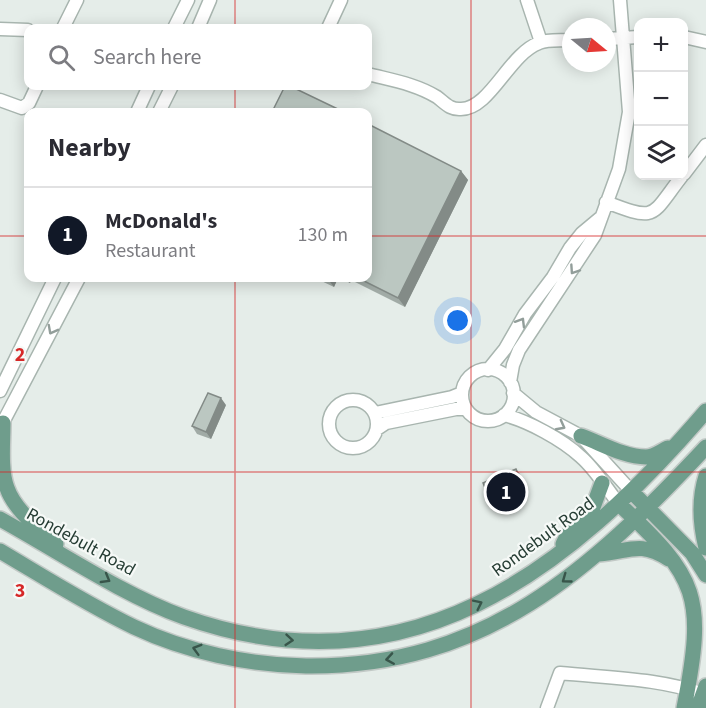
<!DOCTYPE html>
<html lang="en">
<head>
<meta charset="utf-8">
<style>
  body { margin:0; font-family:"Source Sans 3",sans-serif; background:#f7f7f7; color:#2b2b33 }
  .controls { position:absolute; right:18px; top:18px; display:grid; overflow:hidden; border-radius:12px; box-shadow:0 3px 15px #0003 }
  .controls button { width:54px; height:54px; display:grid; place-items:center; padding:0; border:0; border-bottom:2px solid #e1e1e2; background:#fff; color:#2b2b33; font:30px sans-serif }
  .compass { position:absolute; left:562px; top:18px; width:54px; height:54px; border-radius:50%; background:#fff; box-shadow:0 3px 15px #0003; rotate:108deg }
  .you { position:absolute; left:458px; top:321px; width:21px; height:21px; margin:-15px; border:4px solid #fff; border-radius:50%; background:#1a73e8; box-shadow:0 0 0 9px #1a73e833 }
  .badge { display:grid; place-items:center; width:39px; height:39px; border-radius:50%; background:#111827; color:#fff; font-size:20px; font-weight:700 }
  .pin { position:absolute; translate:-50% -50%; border:3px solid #fff; box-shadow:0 2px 6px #0006 }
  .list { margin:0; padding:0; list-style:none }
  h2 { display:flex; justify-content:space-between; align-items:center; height:78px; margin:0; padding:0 24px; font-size:26px }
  h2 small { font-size:20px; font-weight:400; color:#7c7c81 }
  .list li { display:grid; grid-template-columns:39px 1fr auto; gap:18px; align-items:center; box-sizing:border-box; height:96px; padding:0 24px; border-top:2px solid #e1e1e2 }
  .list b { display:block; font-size:22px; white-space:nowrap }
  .list p { margin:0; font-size:20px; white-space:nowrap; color:#7c7c81 }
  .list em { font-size:20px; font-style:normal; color:#7c7c81 }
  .icon { flex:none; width:33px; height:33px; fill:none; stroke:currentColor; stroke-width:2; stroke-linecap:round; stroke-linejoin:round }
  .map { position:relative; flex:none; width:706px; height:708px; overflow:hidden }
  .search { position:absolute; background:#fff; box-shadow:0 3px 15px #0003; left:24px; top:24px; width:348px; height:66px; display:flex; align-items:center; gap:15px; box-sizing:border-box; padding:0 21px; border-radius:12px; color:#7c7c81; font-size:22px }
  .panel { position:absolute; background:#fff; box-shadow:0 3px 15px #0003; left:24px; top:108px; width:348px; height:174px; border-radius:12px }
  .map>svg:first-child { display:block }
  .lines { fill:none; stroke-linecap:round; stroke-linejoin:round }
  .minor-casing { stroke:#a8b5af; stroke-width:15 }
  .major-casing { stroke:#c2c9c6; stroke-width:18 }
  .minor { stroke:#fff; stroke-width:12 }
  .major { stroke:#6f9d8c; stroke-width:15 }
  .wall { fill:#a1aba6 }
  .shaded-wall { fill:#838b87 }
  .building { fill:#bbc7c1; stroke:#838b87; stroke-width:1.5 }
  .oneway { stroke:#929e9a }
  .oneway2 { stroke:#38554a }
  .grid { fill:none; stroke:#d62828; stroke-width:1.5; stroke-opacity:0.55 }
  .labels { text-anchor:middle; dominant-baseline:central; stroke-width:4.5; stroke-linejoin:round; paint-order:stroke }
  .street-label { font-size:18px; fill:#263d34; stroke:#f6f9f7 }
  .grid-label { font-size:20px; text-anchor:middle; font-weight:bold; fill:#d62828; stroke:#f6f9f7; stroke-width:4.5; stroke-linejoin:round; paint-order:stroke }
</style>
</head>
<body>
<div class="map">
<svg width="706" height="708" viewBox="0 0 706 708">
  <rect width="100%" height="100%" fill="#e5ede9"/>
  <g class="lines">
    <g class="minor-casing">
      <path id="minor" d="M527,0L541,42
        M63,28L77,0
        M174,28L188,0
        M198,28L210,0
        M328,28L341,0
        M0,29L28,30
        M684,37L706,42
        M607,39L638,37
        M368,74C391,80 416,84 437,97C445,103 450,110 461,109C490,109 509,54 539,43C548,39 561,41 571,40
        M0,100L22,108L29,103L37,86
        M137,112L149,86
        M159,112L172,86
        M684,174L706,145
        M606,202C658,222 650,217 682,176
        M462 395a26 26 0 1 1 52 0a26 26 0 1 1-52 0Z
        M488,370L505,349L525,314L553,277L570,248L582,233L600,218
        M510,382L513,365L519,350L595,235L619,169L629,112L620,0
        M0,391L55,278
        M513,393L536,412L581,436L632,492
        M329 424a24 24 0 1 1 48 0a24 24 0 1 1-48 0Z
        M375,413L452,397L462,393
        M504,415C528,421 563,440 581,457C596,470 606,488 619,504
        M0,428L79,278
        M377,429L386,423L456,409H466
        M547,708L560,673C608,678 660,678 706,695"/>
    </g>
    <g class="major-casing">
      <path id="major" d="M3,423C3,442 0,470 7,488C15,511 39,528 56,544
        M581,436C601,443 624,457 646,457C654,457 661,451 668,448
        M706,476C698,501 700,524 706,548
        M632,492L692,553L706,575
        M619,504C698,578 706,596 684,708
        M0,519C58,551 123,595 184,617C407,696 567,573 706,411
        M563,544L567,536L592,510L602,483
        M0,551C44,577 88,605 134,627C187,652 248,665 306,666C485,668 591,570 706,447
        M599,554C630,552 638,540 669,559
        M698,708L706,686"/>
    </g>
    <use href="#minor" class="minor"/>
    <use href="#major" class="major"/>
  </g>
  <path class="wall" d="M461,171L468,180L405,307L351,280L350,283L340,278H368Z
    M315,278H338L334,287Z
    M226,405L211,439L197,434L192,426Z
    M516,469L521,476L528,494L495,507L490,500Z"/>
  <path class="shaded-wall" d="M461,171L468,180L405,307L398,298Z
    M327,278H338L334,287Z
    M346,278H349L351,280L350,283Z
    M221,398L226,405L211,439L206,432Z
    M516,469L521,476L528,494L523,487Z"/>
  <path class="building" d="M285,86H290L344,112H272Z
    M368,124L461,171L398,298L358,278H368Z
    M208,393L221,398L206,432L192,426Z
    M516,469L523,487L490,500L483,483Z"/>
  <defs><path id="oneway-chevron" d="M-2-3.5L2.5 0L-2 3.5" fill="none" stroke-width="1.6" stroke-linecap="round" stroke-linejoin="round" transform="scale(1.5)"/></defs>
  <g class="oneway">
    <use href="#oneway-chevron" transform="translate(574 270) rotate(124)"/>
    <use href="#oneway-chevron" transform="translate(521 322) rotate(-59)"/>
    <use href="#oneway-chevron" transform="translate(52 330) rotate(118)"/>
    <use href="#oneway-chevron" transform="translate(561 426) rotate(28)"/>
  </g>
  <g class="oneway2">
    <use href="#oneway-chevron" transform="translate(106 579) rotate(30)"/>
    <use href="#oneway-chevron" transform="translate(566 579) rotate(144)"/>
    <use href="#oneway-chevron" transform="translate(478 604) rotate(-26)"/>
    <use href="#oneway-chevron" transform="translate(289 640) rotate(5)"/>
    <use href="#oneway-chevron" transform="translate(197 649) rotate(-164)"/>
    <use href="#oneway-chevron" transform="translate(390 659) rotate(171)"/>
  </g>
  <path class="grid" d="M235,0V28M471,0V708M235,86V112M0,236H28M368,236H706M235,278V708M0,472H706"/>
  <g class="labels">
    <g class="street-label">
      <text transform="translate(543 537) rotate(-36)">Rondebult Road</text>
      <text transform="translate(81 542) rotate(29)">Rondebult Road</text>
    </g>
  </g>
  <g class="grid-label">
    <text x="20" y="361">2</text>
    <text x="20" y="597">3</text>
  </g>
</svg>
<div class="controls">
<button>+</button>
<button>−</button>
<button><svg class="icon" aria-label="layers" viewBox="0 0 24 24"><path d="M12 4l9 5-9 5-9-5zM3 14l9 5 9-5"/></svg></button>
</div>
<svg class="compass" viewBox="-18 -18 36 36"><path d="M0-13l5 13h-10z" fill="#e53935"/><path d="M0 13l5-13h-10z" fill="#7c7c81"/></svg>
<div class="you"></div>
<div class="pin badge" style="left:506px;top:492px">1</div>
<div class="search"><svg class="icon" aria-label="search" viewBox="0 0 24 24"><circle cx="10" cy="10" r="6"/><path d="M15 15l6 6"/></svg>Search here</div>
<section class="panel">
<h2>Nearby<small></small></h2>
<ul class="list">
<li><span class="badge">1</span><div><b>McDonald's</b><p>Restaurant</p></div><em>130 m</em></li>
</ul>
</section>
</div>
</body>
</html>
